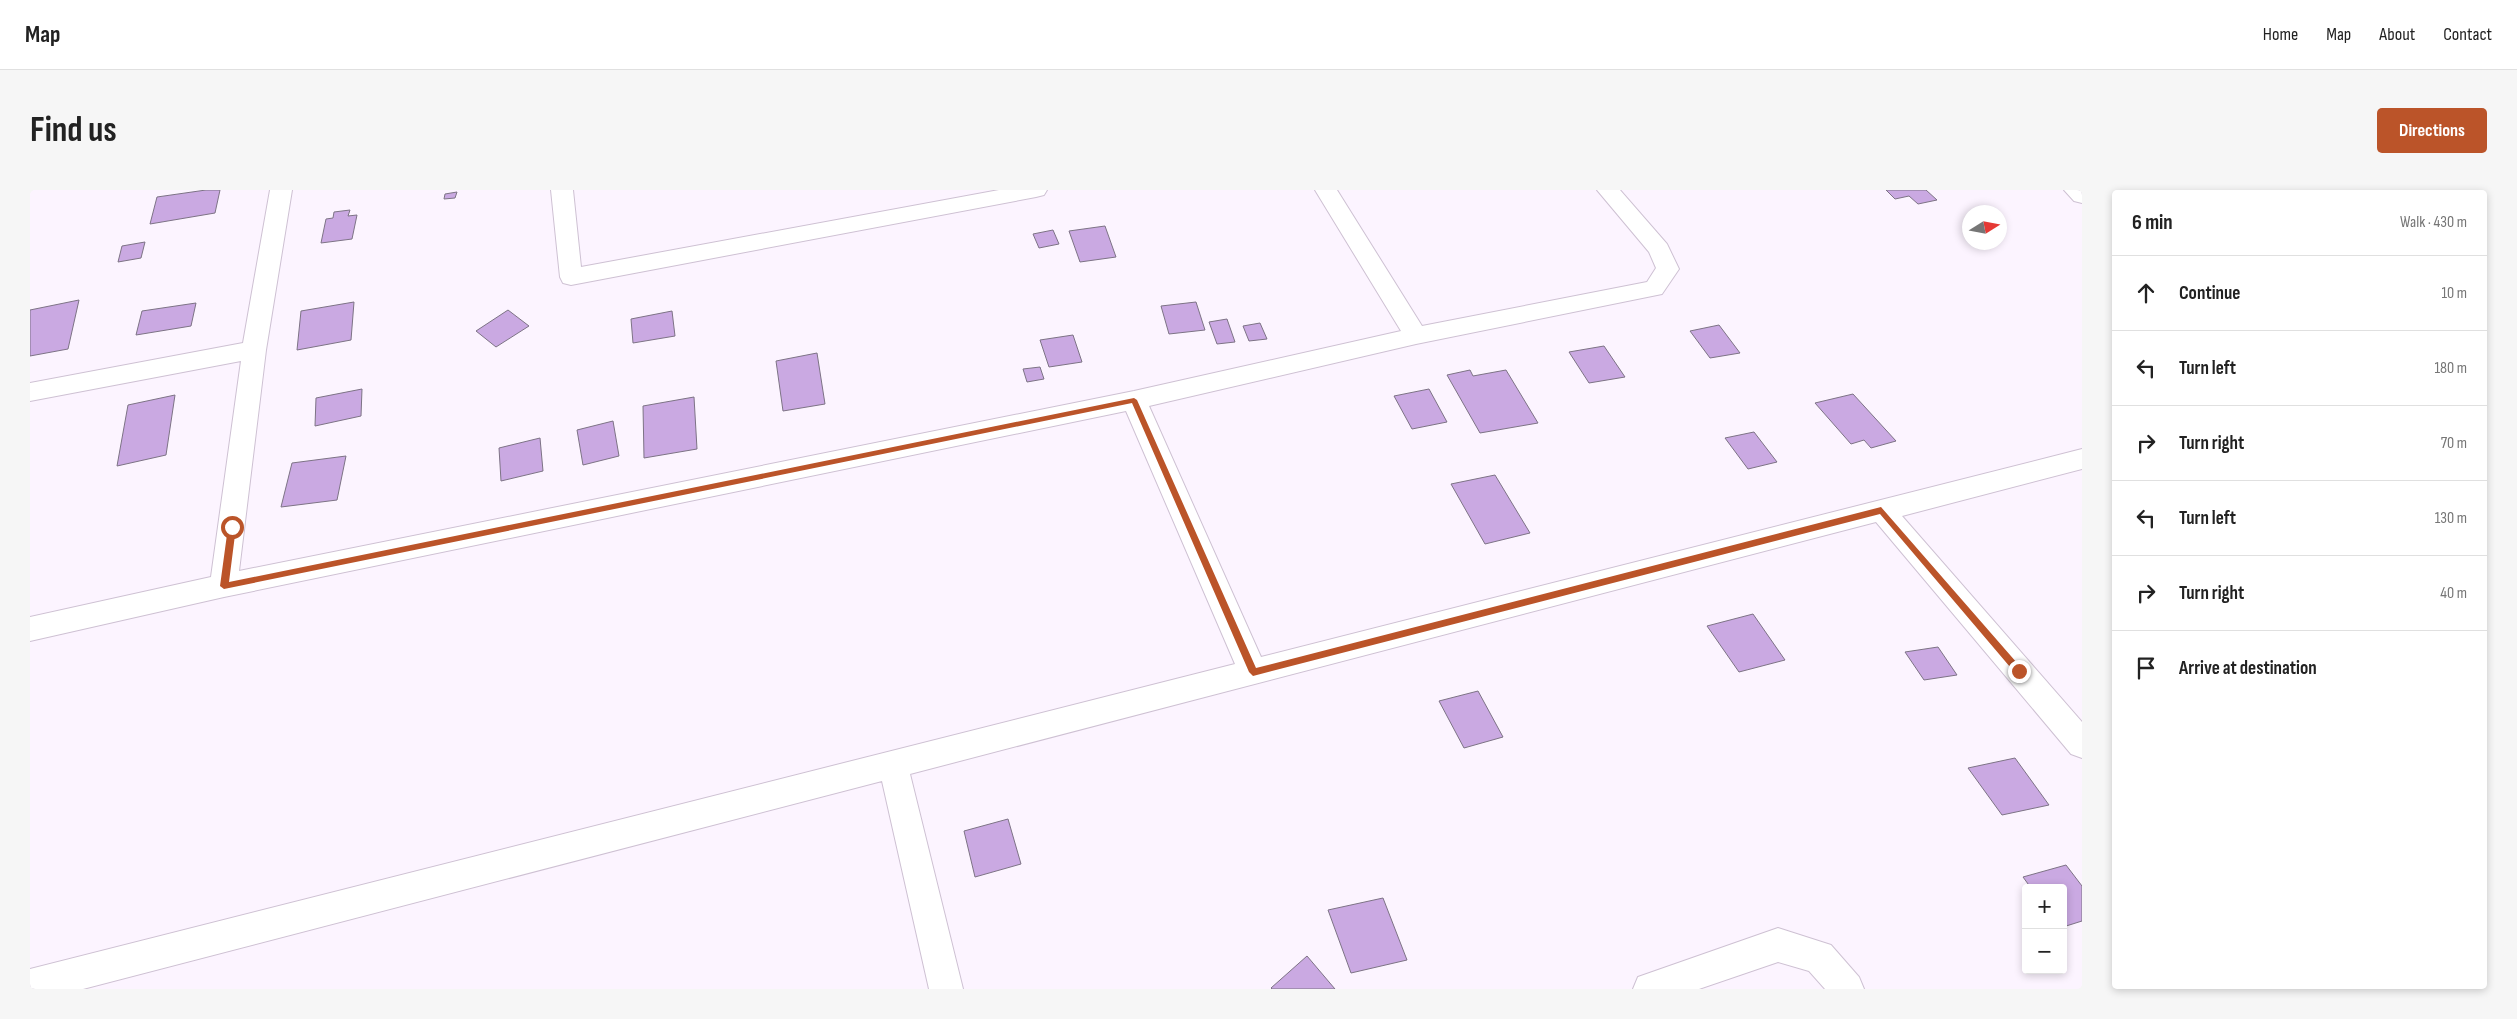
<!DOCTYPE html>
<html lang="en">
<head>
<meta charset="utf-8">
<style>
  body { margin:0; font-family:"Sofia Sans Condensed",sans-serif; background:#f6f6f6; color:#222 }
  .controls { position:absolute; right:15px; bottom:15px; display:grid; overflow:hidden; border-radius:5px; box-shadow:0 2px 8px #0003 }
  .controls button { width:45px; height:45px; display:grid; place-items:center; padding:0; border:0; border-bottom:1px solid #e0e0e0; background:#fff; color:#222; font:25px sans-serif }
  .compass { position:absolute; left:1932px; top:15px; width:45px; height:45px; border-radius:50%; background:#fff; box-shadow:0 2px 8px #0003; rotate:79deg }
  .stop { position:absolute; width:15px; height:15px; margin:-11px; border:4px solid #bb5429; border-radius:50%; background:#fff }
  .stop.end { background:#bb5429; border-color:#fff; box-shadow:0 1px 5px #0008 }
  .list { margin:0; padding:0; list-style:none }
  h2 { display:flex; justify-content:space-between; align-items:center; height:65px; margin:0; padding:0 20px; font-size:21px }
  h2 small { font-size:16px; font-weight:400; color:#767676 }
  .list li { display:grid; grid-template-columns:32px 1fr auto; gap:15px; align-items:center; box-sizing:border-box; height:75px; padding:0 20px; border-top:1px solid #e0e0e0 }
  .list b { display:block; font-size:19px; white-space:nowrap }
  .list em { font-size:16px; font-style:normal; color:#767676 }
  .icon { flex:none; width:28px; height:28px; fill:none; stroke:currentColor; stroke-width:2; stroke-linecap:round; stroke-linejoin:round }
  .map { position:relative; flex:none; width:2052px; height:799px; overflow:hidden; border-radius:5px }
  header { display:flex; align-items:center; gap:30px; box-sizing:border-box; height:70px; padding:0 25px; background:#fff; border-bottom:1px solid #e0e0e0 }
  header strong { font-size:24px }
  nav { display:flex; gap:28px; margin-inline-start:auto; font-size:18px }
  .intro { display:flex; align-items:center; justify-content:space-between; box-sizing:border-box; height:120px; padding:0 30px }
  h1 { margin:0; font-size:35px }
  .button { padding:12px 22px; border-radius:5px; background:#bb5429; color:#fff; font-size:18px; font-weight:700 }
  main { display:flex; gap:30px; padding:0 30px }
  aside { flex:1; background:#fff; border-radius:5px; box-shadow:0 2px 8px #0003 }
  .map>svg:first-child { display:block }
  .building { fill:#caa9e2; stroke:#7d7385 }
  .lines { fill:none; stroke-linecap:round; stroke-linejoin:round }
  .minor-casing { stroke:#cec1d3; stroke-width:2 }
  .minor { fill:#fff; fill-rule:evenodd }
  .route { fill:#bb5429 }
</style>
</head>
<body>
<header>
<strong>Map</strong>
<nav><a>Home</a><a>Map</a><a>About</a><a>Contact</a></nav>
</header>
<div class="intro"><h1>Find us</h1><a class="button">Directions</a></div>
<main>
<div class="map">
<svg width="2052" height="799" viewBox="0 0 2052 799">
  <rect width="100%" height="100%" fill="#fcf4ff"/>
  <path class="building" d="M176,0H190L185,23L120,34L127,7Z
    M1856,0H1896L1907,10L1888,14L1879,6L1865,9Z
    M427,2L425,8L414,9L415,4Z
    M320,20L318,26L327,25L322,49L291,53L296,29L303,28L304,22Z
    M1075,36L1086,67L1050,72L1039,41Z
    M1023,40L1029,54L1009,58L1003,44Z
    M115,52L111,68L88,72L92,56Z
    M49,110L38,159L0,166V120Z
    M324,112L321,150L267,160L271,121Z
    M1166,112L1175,140L1139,144L1131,116Z
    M166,113L161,136L106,145L112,121Z
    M478,120L499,136L466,157L446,141Z
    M642,121L645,146L603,153L601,129Z
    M1197,129L1205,152L1187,154L1179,132Z
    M1230,133L1237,149L1219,151L1213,136Z
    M1689,135L1710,163L1680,168L1660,141Z
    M1043,145L1052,172L1019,177L1010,150Z
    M1574,156L1595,187L1559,193L1539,162Z
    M787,163L795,214L753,221L746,171Z
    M1010,177L1014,189L997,192L993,179Z
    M1440,180L1443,186L1476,180L1508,233L1450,243L1417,185Z
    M332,199L331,226L285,236L286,208Z
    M1399,199L1417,232L1382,239L1364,206Z
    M1823,204L1866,251L1841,258L1834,250L1821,254L1785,213Z
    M145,205L136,265L87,276L98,215Z
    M664,207L667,259L614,268L613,216Z
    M583,231L589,266L553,275L547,240Z
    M1724,242L1747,272L1718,279L1695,248Z
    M510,248L513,281L471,291L469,258Z
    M316,266L307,310L251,317L262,273Z
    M1465,285L1500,343L1455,354L1421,294Z
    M1723,424L1755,470L1709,482L1677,436Z
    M1908,457L1927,485L1894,490L1875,462Z
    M1448,501L1473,547L1434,558L1409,511Z
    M1985,568L2019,615L1972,625L1938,578Z
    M978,629L991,674L945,687L934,641Z
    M2036,675L2052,696V731L2033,737V698H2001L1993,687Z
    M1353,708L1377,770L1321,783L1298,720Z
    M1277,766L1305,799H1242L1241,798Z"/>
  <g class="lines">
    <g class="minor-casing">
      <path id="minor" d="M240,0H262L236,160L209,381L1104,201L1371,141L1285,0H1307L1392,136L1617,92L1626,78L1619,62L1567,0H1590L1637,54L1649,79L1632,104L1386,154L1119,216L1231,467L2052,259V279L1872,326L2052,532V568L2041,564L1846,332L880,584L933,799H899L852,591L53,799H0V779L1205,474L1096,221L194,407L0,451V427L181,387L211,171L0,211V193L213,153Z
        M521,0H543L551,77L969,0H1017L1014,5L1006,7L541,95L533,93L530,87Z
        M2034,0H2052V13L2044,11Z
        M1748,738L1801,755L1829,787L1834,799H1795L1779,781L1748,772L1669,799H1603L1608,787Z"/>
    </g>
    <use href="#minor" class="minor"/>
  </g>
  <path class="route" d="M1104,208L1107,210L1226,478L1851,317L1994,481L1992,484H1986L1850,324L1223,486L1219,482L1102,213L194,399L190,396L198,337L202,334L206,337L199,392Z"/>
</svg>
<div class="controls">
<button>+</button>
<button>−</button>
</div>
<svg class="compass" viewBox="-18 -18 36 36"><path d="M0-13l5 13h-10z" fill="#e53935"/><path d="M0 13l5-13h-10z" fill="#767676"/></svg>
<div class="stop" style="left:202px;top:337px"></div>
<div class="stop end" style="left:1989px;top:481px"></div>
</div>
<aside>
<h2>6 min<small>Walk · 430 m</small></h2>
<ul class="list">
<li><svg class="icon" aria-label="ahead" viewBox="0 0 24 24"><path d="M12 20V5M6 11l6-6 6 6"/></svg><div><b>Continue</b></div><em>10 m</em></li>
<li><svg class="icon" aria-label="left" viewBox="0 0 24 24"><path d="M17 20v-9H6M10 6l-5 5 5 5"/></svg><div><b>Turn left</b></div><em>180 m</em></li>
<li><svg class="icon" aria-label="right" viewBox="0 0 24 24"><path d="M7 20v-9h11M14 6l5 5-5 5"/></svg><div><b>Turn right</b></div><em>70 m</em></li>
<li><svg class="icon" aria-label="left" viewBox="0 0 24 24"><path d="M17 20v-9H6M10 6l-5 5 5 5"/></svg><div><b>Turn left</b></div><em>130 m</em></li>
<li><svg class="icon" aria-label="right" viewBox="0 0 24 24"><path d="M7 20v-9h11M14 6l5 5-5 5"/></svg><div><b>Turn right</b></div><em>40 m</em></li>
<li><svg class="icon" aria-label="arrive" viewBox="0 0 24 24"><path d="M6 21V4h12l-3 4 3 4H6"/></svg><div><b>Arrive at destination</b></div></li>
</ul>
</aside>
</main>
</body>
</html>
